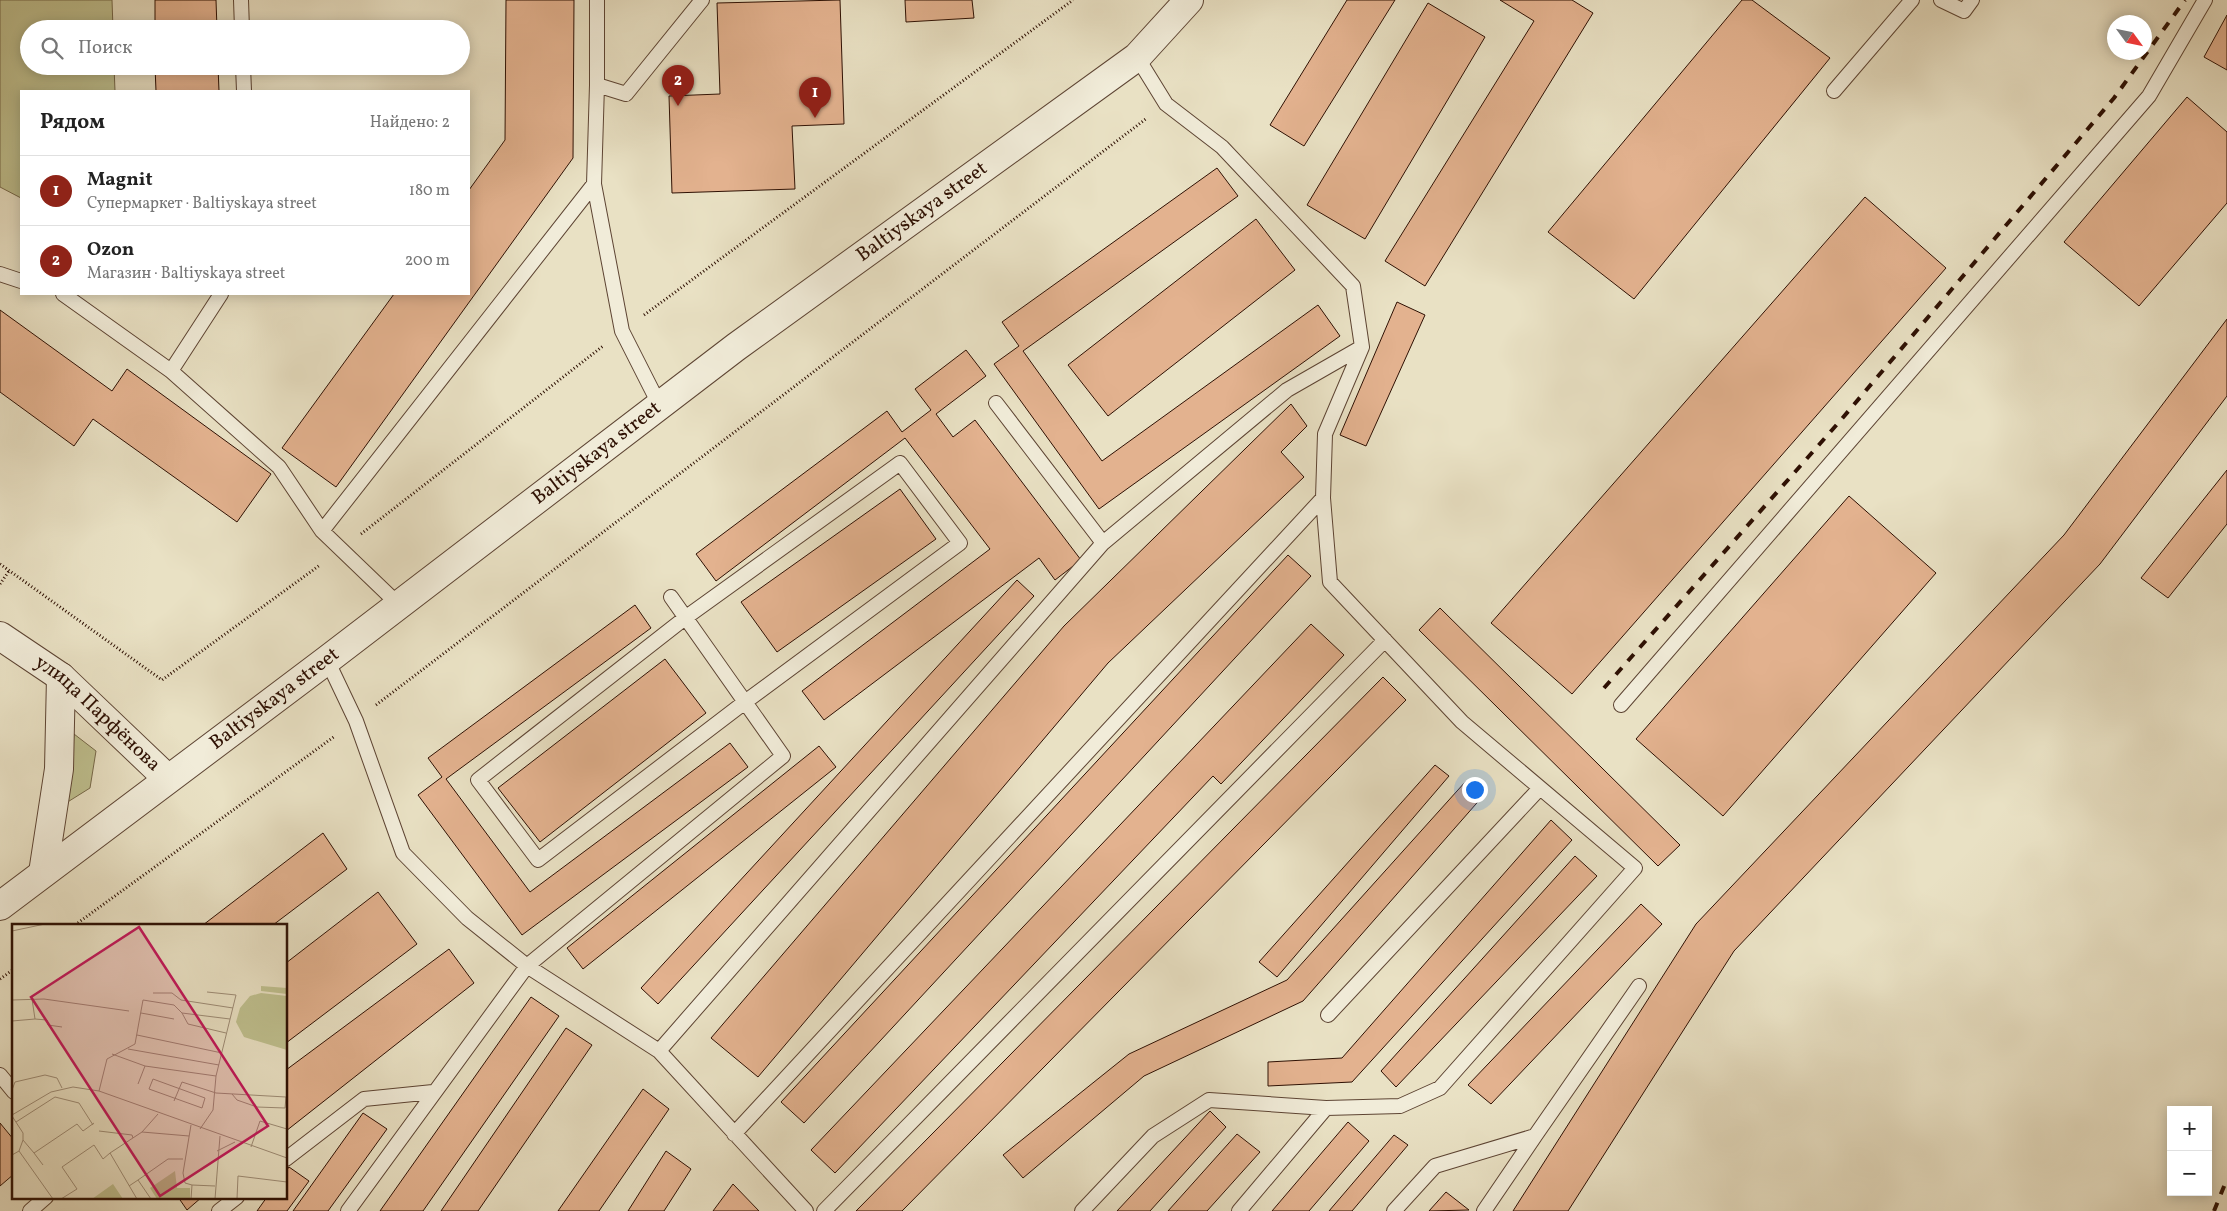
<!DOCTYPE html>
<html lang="ru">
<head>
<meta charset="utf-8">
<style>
  body { margin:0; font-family:Vollkorn,serif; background:#f2f2f2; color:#222 }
  .controls { position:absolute; right:15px; bottom:15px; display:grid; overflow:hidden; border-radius:0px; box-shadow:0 2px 12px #0003 }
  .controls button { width:45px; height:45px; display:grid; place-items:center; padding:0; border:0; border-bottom:1px solid #e0e0e0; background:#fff; color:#222; font:25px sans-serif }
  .compass { position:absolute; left:2107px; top:15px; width:45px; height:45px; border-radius:50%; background:#fff; box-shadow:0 2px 12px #0003; rotate:123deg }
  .you { position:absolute; left:1474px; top:789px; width:18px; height:18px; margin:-12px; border:4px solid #fff; border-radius:50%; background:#1a73e8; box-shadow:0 0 0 8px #1a73e833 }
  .badge { display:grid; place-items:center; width:32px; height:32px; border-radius:50%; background:#8f2418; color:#fff; font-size:16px; font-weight:700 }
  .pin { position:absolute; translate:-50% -41px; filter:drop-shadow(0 1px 2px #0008) }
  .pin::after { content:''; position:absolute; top:26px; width:18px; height:15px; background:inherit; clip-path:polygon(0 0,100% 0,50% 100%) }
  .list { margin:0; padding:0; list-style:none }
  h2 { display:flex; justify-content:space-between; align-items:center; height:65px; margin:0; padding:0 20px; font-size:21px }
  h2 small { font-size:16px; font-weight:400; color:#767676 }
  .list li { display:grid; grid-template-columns:32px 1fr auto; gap:15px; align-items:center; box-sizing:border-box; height:70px; padding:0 20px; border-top:1px solid #e0e0e0 }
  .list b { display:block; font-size:19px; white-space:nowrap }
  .list p { margin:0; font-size:16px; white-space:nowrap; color:#767676 }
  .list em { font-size:16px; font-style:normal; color:#767676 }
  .icon { flex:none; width:28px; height:28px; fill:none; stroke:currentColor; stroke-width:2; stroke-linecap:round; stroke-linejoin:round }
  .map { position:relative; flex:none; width:2227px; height:1211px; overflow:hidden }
  .search { position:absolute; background:#fff; box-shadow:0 2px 12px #0003; left:20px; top:20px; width:450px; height:55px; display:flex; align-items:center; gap:12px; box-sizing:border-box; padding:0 18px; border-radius:28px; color:#767676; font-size:19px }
  .panel { position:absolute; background:#fff; box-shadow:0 2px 12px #0003; left:20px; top:90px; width:450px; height:205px; border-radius:0px }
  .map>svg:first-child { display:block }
  .green { fill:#bfc08f; stroke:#766849 }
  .building { fill:#e3b28f; stroke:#2e1003 }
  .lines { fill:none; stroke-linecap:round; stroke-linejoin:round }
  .service-casing { stroke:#5d4433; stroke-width:16 }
  .tertiary-casing { stroke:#5d4433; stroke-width:30 }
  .path { stroke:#2e1003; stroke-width:3; stroke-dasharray:1 2.5; stroke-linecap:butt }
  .service { stroke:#f1ecd9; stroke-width:14 }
  .tertiary { stroke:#f1ecd9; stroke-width:28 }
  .rail { stroke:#2e1003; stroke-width:4; stroke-dasharray:9 9; stroke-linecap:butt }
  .labels { text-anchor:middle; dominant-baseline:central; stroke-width:5; stroke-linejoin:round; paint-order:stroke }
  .street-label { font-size:20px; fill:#2e1003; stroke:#f1ecd9 }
  .inset-road { fill:none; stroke:#9e8d77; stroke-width:1 }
  .view { fill:#c2185b; fill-opacity:0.15; stroke:#c2185b; stroke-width:2.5 }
  .inset-edge { fill:none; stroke:#2e1003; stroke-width:2.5 }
</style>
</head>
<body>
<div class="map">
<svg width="2227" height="1211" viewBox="0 0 2227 1211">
  <rect width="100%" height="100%" fill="#e9e1c4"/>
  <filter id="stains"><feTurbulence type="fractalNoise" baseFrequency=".004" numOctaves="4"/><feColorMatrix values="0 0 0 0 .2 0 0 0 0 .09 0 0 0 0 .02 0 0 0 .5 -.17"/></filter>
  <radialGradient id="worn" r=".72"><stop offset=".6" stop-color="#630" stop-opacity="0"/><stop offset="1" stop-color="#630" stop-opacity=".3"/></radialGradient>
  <path class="green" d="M0,0H112L113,29H29V66H114L115,91H21V198L0,187Z
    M74,734L96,751L90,788L66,803Z"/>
  <path class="building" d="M155,0H216L217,29H155Z
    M506,0H574L573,158L336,487L282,448L394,294H469V190L505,140Z
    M840,0L844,124L792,126L795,189L672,193L669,96L720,94L717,3Z
    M905,0H972L974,18L906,22Z
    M1347,0H1395L1304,146L1270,125Z
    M1500,0H1572L1593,13L1425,286L1385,261L1534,21Z
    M1742,0H1752L1830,58L1634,299L1548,232Z
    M1428,3L1485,37L1365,239L1307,205Z
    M2227,15V70L2204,57Z
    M155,66H218L219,91H156Z
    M2187,97L2227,132V203L2139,306L2064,242Z
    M1217,168L1238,196L1023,351L1102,461L1318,305L1340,336L1099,509L994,364L1019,346L1002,322Z
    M1865,197L1946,268L1572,694L1491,623Z
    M1256,219L1295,270L1108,416L1068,365Z
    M1397,302L1425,315L1366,446L1340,435Z
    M0,310L112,391L127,369L271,474L237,522L93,419L74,446L0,392Z
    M2227,319V396L2100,564L1734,951L1568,1211H1513L1696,924L2064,535Z
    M966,350L986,376L936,414L953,437L975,420L1081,560L1055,580L1039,558L824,720L802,691L990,549L905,438L716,581L696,554L887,411L902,432L931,410L915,389Z
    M1291,404L1307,426L1281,452L1304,477L1108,663L758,1077L711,1038L1064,626Z
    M2227,470V524L2168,598L2141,578Z
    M900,489L936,539L777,652L741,602Z
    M1849,496L1936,573L1723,816L1636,739Z
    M1288,555L1311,576L804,1123L781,1102Z
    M1017,580L1034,596L658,1004L641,988Z
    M635,605L651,628L446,779L530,892L730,743L748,767L522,935L418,795L442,777L428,758Z
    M1440,608L1680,845L1658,866L1419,630Z
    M1311,624L1344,655L1221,784L1213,776L835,1173L811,1150Z
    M665,659L706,713L540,842L498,788Z
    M1383,677L1406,700L902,1211H856Z
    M819,746L836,767L583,969L567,948Z
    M1435,765L1449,776L1277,977L1259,962Z
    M1466,781L1483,796L1303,1001L1144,1076L1023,1178L1003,1155L1129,1054L1287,980Z
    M1551,820L1572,840L1352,1082L1268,1086V1062L1342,1058Z
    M323,833L347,869L273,925H203Z
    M1575,856L1597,876L1396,1087L1381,1071Z
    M378,892L417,944L286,1043V963Z
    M1641,904L1662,924L1491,1104L1468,1085Z
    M449,949L474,983L286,1131V1070Z
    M531,997L559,1016L423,1211H380Z
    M566,1028L592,1045L478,1211H441Z
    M643,1089L669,1109L599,1211H558Z
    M1210,1111L1226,1127L1150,1211H1117Z
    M363,1113L387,1129L328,1211H293Z
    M1348,1122L1369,1141L1309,1211H1272Z
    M0,1123L14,1140V1174L0,1186Z
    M1237,1134L1260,1152L1207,1211H1168Z
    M1394,1135L1408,1145L1352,1211H1329Z
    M666,1151L691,1169L664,1211H628Z
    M289,1167L309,1181L287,1211H257L267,1197H286V1171Z
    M733,1184L759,1211H713Z
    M1446,1192L1469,1210L1429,1211Z
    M178,1197H202L187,1210Z"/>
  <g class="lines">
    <g class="service-casing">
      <path id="service" d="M241,0L242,29
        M597,0V85L594,184L622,331L660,406
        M1941,0L1964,11L1972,0
        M1137,57L1166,104L1222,147L1353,286L1362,347L1325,434L1323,498L1330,582L1462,722L1635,868L1440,1088L1400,1106L1326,1108L1239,1211
        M243,66L244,91
        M597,85L626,94L702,0
        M1834,91L1912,0
        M0,274L21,281
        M63,294L171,371L279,467L322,531L398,604
        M171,371L221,294
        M996,403L1103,543L1287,390L1362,347
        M900,463L960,543L745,702L538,860L478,780L685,618Z
        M322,531L594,184
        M327,660L356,721L403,853L467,918L527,966L659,1051L806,1211
        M1621,705L2149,96L2205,0
        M1328,1015L1540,788
        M659,1051L1103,543
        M0,1075L14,1092
        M734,1134L1323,498
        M286,1159L364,1099L433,1092
        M30,1211L46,1197
        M219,1211L237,1197
        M348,1211L527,966L783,756L671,597
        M824,1211L1385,640
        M1082,1211L1153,1136L1209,1100L1326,1108
        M1394,1211L1435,1166L1535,1136L1639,986
        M1484,1211L1535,1136"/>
    </g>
    <g class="tertiary-casing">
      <g id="tertiary">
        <path id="s1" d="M0,636L61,677L167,778"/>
        <path d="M43,873L59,769L61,677"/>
        <path id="s2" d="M0,906L327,660L736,347L1137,57L1189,0"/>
      </g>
    </g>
    <path class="path" d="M644,315L1073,0
      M361,534L603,346
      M0,564L162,680L320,565
      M0,584L9,571
      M376,705L1147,118
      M75,925L335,736
      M0,979L14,969"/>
    <use href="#service" class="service"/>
    <use href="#tertiary" class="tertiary"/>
    <path class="rail" d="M1604,688L1840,421L2114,98L2185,0
      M2214,1211L2227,1179"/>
  </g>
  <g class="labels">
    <g class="street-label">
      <text stroke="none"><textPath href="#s2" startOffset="1154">Baltiyskaya street</textPath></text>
      <text stroke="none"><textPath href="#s2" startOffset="749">Baltiyskaya street</textPath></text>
      <text stroke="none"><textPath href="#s2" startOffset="344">Baltiyskaya street</textPath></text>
      <text stroke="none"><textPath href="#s1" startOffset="125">улица Парфёнова</textPath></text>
    </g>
  </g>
  <g transform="translate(12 924)">
    <rect width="275" height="275" fill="#e9e1c4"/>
    <path d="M249,62L275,64V70L249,67ZM249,69L275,72V126L232,113L224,98L228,84L238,72ZM163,247L165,264H178V275H145L138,264ZM101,260L111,275H80Z" fill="#bfc08f"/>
    <path class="inset-road" d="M0,7L33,0M141,69H160L169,76L221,84M20,75L23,95L35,96L36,101L50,103M0,76L32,75L117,87M129,89L162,95M170,89L176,100L214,109M0,97L23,95M125,111L210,129M116,125L207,141M100,130L133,142L126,160M133,142L204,152M141,155L193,174L190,184L137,165ZM0,166L3,158L33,151L45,154L50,164M87,167L95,135L123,120L131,76L162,81L170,89L218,95M162,177L170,158L204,169L274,173L273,184L245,183L225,176L220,170M0,191L39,168L61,163L87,167L275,234M0,192L11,209V216L22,229L65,200L71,207L82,199M4,198L43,173L67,179L81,201M179,201L171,249L173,259L180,261L179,275M188,205L201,186L204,152L224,71L195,68M87,207L120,211L121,214M130,208L177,212M239,223L248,197L275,205M7,227L41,275M205,227L223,218M22,229L31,241M0,231L7,227L11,216M126,256L156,235H171M180,261L203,262M117,262L126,256L139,275M49,275L65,265L50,243L82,221L91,235L98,229M125,275L98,229L130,208L146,190M203,275L208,212M225,275L226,252L275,258"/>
    <path class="view" d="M127,3L256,202L148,272L19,73Z"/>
    <rect width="275" height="275" class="inset-edge"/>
  </g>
  <rect width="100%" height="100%" filter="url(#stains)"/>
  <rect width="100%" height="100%" fill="url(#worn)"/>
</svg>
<div class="controls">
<button>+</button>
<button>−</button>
</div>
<svg class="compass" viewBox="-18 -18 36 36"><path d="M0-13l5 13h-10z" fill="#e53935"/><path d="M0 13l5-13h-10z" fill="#767676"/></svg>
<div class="you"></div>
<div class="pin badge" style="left:815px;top:118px">1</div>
<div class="pin badge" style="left:678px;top:106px">2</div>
<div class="search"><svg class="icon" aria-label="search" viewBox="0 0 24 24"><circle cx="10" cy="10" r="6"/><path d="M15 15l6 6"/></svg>Поиск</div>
<section class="panel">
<h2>Рядом<small>Найдено: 2</small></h2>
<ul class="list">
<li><span class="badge">1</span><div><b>Magnit</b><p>Супермаркет · Baltiyskaya street</p></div><em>180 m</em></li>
<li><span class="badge">2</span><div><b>Ozon</b><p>Магазин · Baltiyskaya street</p></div><em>200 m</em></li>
</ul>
</section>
</div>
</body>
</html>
